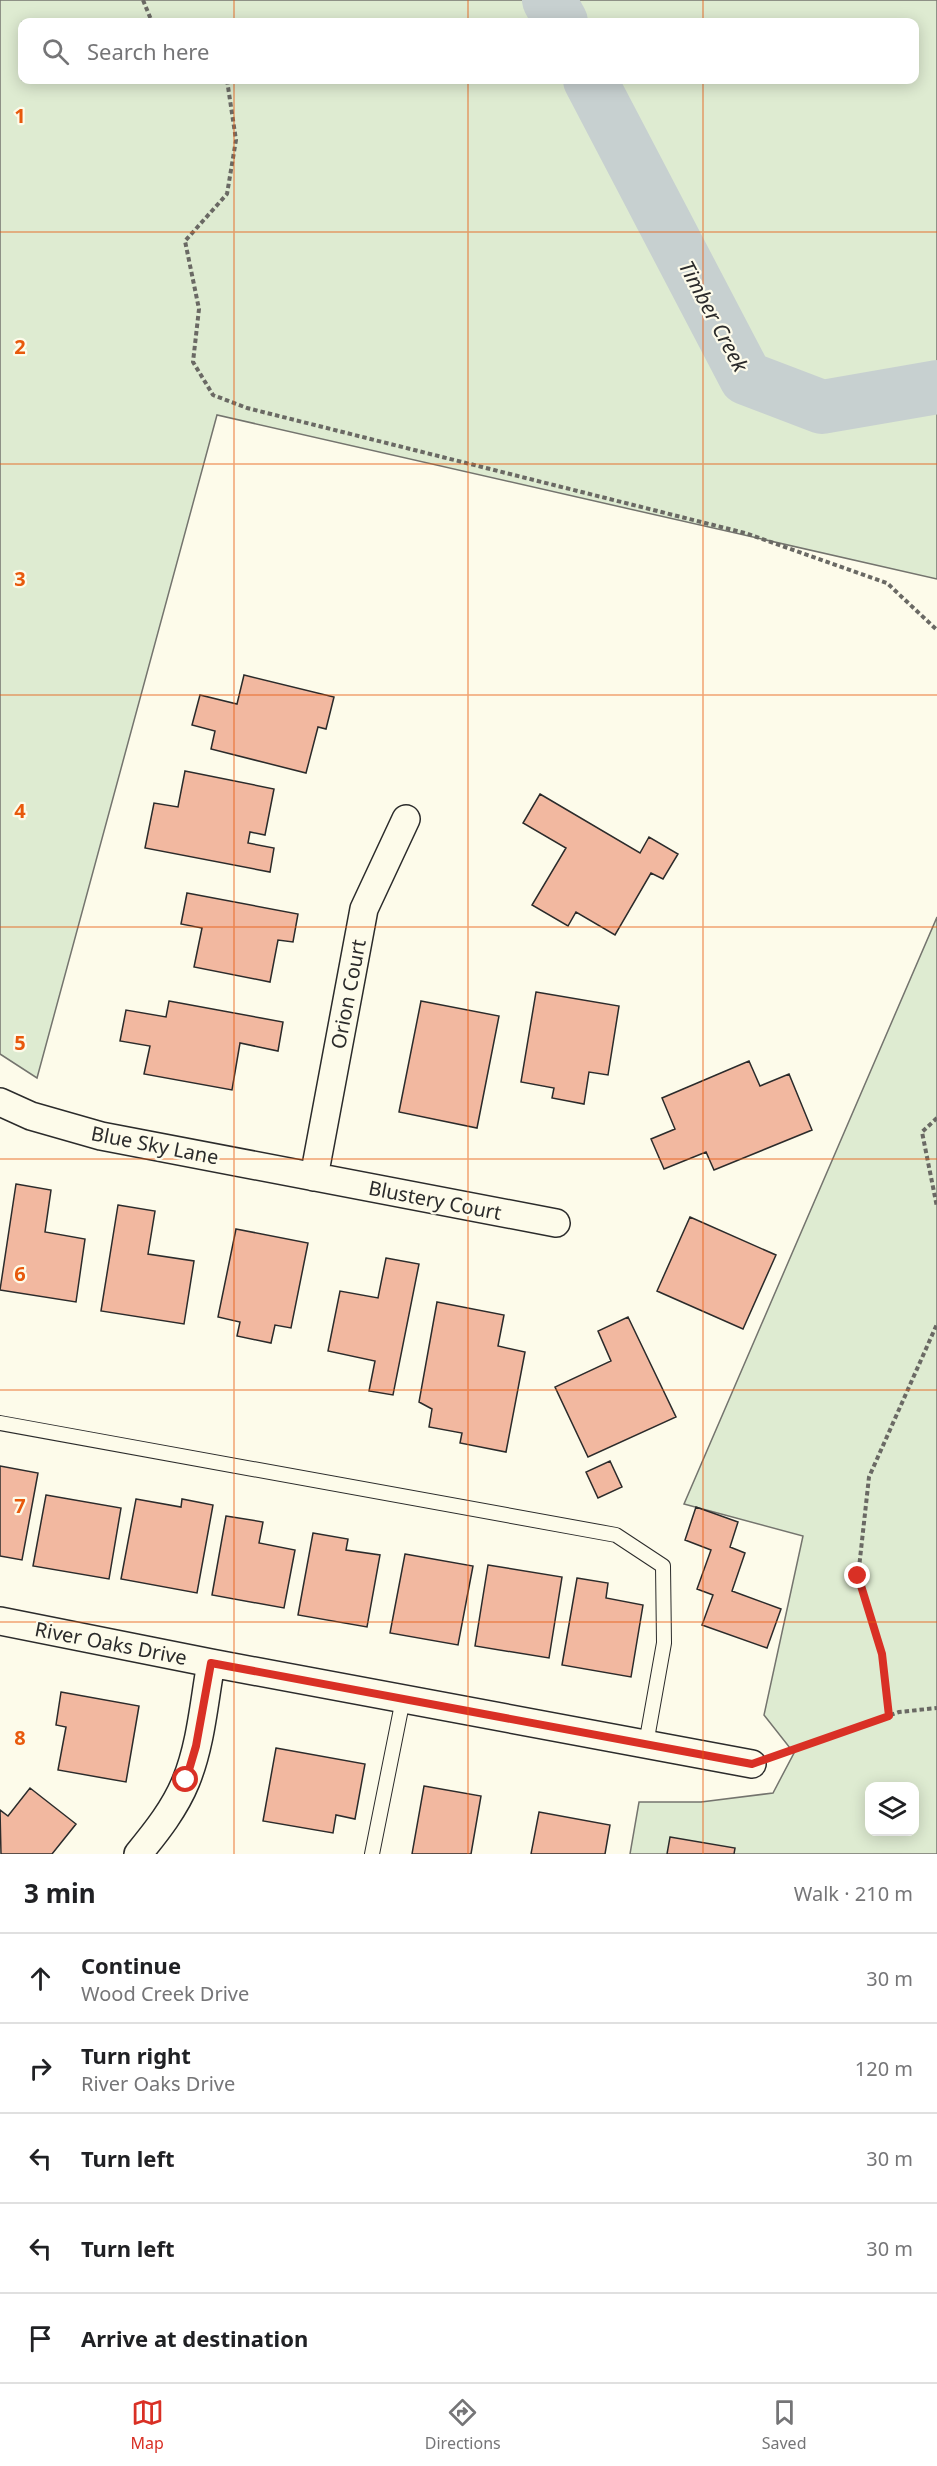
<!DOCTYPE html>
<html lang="en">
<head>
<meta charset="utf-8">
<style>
  body { margin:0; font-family:"Noto Sans",sans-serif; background:#f6f6f6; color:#202124 }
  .controls { position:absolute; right:18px; bottom:18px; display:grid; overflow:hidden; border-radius:12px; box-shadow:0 3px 15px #0003 }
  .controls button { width:54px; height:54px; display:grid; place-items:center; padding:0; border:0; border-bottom:2px solid #e0e0e0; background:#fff; color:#202124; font:30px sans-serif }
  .stop { position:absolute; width:18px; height:18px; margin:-14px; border:4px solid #d93025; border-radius:50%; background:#fff }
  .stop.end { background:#d93025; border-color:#fff; box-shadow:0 2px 6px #0008 }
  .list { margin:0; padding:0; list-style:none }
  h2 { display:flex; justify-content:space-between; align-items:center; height:78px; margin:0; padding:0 24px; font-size:26px }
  h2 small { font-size:20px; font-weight:400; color:#757577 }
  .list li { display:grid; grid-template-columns:39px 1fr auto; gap:18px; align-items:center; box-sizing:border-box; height:90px; padding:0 24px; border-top:2px solid #e0e0e0 }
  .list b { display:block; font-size:22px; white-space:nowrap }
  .list p { margin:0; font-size:20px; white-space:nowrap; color:#757577 }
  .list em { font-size:20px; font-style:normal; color:#757577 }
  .icon { flex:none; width:33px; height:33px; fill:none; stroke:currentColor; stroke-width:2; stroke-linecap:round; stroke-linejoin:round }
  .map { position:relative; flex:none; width:937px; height:1854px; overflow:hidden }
  .search { position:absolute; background:#fff; box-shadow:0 3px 15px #0003; left:18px; right:18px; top:18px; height:66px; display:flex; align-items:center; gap:15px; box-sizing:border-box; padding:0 21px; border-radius:12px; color:#757577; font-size:22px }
  .sheet { height:528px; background:#fff }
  nav { display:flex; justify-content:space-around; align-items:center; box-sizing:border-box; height:84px; border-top:2px solid #e0e0e0; background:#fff; font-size:16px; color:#757577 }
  nav a { display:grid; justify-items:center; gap:3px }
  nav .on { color:#d93025 }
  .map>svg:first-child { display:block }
  .green { fill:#deebd1; stroke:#74746e; stroke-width:1.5; fill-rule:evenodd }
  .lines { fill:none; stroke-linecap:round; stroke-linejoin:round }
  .river { stroke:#c7d0d0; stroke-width:54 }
  .building { fill:#f2b8a0; stroke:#2b2b2b; stroke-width:1.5 }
  .lane-casing { stroke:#2b2b2b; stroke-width:16 }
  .street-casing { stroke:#2b2b2b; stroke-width:30 }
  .path { stroke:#6a6964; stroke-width:4; stroke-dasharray:4.5 3; stroke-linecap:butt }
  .lane { stroke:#fdfbea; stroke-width:14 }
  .street { stroke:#fdfbea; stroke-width:27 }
  .route { stroke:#d93025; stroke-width:8 }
  .grid { fill:none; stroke:#e8590c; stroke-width:1.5; stroke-opacity:0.55 }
  .labels { text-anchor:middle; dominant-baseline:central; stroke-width:4.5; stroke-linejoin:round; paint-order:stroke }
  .street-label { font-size:20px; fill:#2b2b2b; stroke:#fdfbea }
  .water-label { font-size:21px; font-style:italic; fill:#2b2b2b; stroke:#fdfbea }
  .grid-label { font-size:20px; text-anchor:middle; font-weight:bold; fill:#e8590c; stroke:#fdfbea; stroke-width:4.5; stroke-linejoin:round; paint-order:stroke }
</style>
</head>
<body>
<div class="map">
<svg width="937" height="1854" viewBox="0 0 937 1854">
  <rect width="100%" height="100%" fill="#fdfbea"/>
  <path class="green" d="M0,0H937V579L217,415L37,1078L0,1054ZM22,22H914V80H22Z
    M937,917V1854H630L639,1802H701L773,1793L794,1753L764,1715L803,1536L684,1504ZM870,1786H914V1832H870Z"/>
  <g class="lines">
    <path class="river" d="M549,0L561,22
      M590,80L746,378L822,407L937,387"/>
  </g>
  <path class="building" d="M244,675L334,697L326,729L318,727L306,773L211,749L215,731L192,725L200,695L237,704Z
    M185,771L274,789L265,835L250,832L248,843L274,848L270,872L145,848L154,803L178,807Z
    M540,794L640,853L649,837L678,854L663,879L651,873L615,935L576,912L568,926L532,905L566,848L523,823Z
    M187,893L298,914L293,942L278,940L270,982L194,967L202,928L181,924Z
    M536,992L619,1006L608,1075L589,1072L584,1104L552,1098L554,1088L521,1082Z
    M169,1001L283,1022L278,1051L240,1043L232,1090L144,1074L150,1046L120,1041L126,1010L166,1017Z
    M421,1001L499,1016L477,1128L399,1112Z
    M749,1061L760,1086L789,1074L812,1130L714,1170L706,1152L664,1169L651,1139L675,1129L662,1098Z
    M16,1184L51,1190L45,1232L85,1239L76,1302L0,1290Z
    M118,1205L155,1211L148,1254L194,1261L184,1324L101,1311Z
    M690,1217L776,1255L743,1329L657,1291Z
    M236,1229L308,1243L291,1328L275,1325L271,1343L237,1336L240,1322L218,1317Z
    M386,1258L419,1264L393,1395L369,1391L375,1361L328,1351L340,1291L378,1298Z
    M437,1302L504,1315L498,1346L525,1352L506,1452L460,1443L462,1433L429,1427L432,1409L419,1402Z
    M628,1317L676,1417L588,1457L555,1387L611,1361L598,1331Z
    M610,1461L622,1487L598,1498L586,1472Z
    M0,1466L38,1473L22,1560L0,1556Z
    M46,1495L121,1508L109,1579L33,1566Z
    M136,1499L181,1507L182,1499L213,1505L197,1593L121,1579Z
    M696,1507L738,1522L730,1547L745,1553L732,1591L781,1609L767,1648L702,1625L713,1595L697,1589L711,1550L685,1540Z
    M226,1516L263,1522L259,1543L295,1550L284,1608L212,1595Z
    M313,1533L348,1539L346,1550L380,1555L367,1627L298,1615Z
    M405,1554L473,1566L458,1645L390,1633Z
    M488,1565L562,1577L549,1658L475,1646Z
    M577,1578L608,1583L606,1598L643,1605L631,1677L562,1665Z
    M61,1692L139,1706L126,1782L58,1770L66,1727L56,1725Z
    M276,1748L365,1764L355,1819L336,1815L333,1833L263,1821Z
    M424,1786L481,1796L471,1854H412Z
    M30,1788L76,1824L52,1854H1L0,1810L8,1816Z
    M539,1812L610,1825L605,1854H531Z
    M670,1837L735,1848L734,1854H667Z"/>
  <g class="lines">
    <g class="lane-casing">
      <path id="lane" d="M0,1423L616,1535L663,1566L664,1643L646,1744
        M372,1854L403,1699"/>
    </g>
    <g class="street-casing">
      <path id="street" d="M0,1102L31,1116L101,1136L556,1223
        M314,1177L364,909L406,819
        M0,1621L211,1663L752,1764
        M138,1854C157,1831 175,1808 186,1781C201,1744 204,1702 211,1663"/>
    </g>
    <path class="path" d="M143,0L152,22
      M227,80L236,140L227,194L185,241L199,309L193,362L213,395L247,408L745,533L887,583L937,630
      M937,1118L922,1132L937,1207
      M889,1716L882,1654L858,1577L869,1477L937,1324
      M777,1755L899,1712L937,1708"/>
    <use href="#lane" class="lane"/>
    <use href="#street" class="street"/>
  </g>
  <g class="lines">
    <path class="route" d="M186,1780L196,1746L211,1663L752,1764L889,1716L882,1654L858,1576"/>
  </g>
  <path class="grid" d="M234,0V22M468,0V22M703,0V22M234,80V1854M468,80V1854M703,80V1854M0,232H937M0,464H937M0,695H937M0,927H937M0,1159H937M0,1390H937M0,1622H937"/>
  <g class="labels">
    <g class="street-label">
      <text transform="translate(348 994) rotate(-79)">Orion Court</text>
      <text transform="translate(155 1145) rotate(11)">Blue Sky Lane</text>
      <text transform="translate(435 1200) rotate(11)">Blustery Court</text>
      <text transform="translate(111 1643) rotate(11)">River Oaks Drive</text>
    </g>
    <g class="water-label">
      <text transform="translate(714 316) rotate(62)">Timber Creek</text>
    </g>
  </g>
  <g class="grid-label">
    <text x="20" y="123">1</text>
    <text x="20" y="354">2</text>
    <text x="20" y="586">3</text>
    <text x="20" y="818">4</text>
    <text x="20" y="1050">5</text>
    <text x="20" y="1281">6</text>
    <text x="20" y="1513">7</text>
    <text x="20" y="1745">8</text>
  </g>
</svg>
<div class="controls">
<button><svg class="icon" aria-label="layers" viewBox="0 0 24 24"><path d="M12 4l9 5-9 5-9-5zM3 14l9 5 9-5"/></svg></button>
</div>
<div class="stop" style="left:186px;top:1780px"></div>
<div class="stop end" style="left:858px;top:1576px"></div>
<div class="search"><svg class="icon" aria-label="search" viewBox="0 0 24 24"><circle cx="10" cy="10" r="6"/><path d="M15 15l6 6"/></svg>Search here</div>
</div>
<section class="sheet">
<h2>3 min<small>Walk · 210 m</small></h2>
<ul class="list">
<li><svg class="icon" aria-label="ahead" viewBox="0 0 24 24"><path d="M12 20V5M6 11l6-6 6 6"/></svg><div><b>Continue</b><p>Wood Creek Drive</p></div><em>30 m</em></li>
<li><svg class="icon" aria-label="right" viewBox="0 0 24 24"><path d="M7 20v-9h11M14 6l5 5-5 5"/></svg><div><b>Turn right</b><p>River Oaks Drive</p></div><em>120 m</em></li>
<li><svg class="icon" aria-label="left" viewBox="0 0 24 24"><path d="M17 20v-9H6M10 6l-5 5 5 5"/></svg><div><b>Turn left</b></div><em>30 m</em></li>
<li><svg class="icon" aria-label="left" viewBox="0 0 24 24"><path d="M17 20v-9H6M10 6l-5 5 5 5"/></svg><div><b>Turn left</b></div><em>30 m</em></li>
<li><svg class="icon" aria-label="arrive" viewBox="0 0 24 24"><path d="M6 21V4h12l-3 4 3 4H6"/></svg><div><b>Arrive at destination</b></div></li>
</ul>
</section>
<nav>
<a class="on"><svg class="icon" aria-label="map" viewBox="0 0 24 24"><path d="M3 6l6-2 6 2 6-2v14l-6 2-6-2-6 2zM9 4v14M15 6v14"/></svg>Map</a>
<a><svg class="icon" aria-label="directions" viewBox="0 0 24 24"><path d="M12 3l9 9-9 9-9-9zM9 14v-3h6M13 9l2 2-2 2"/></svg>Directions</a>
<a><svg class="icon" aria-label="saved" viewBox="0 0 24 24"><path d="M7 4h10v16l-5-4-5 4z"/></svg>Saved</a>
</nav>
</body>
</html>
